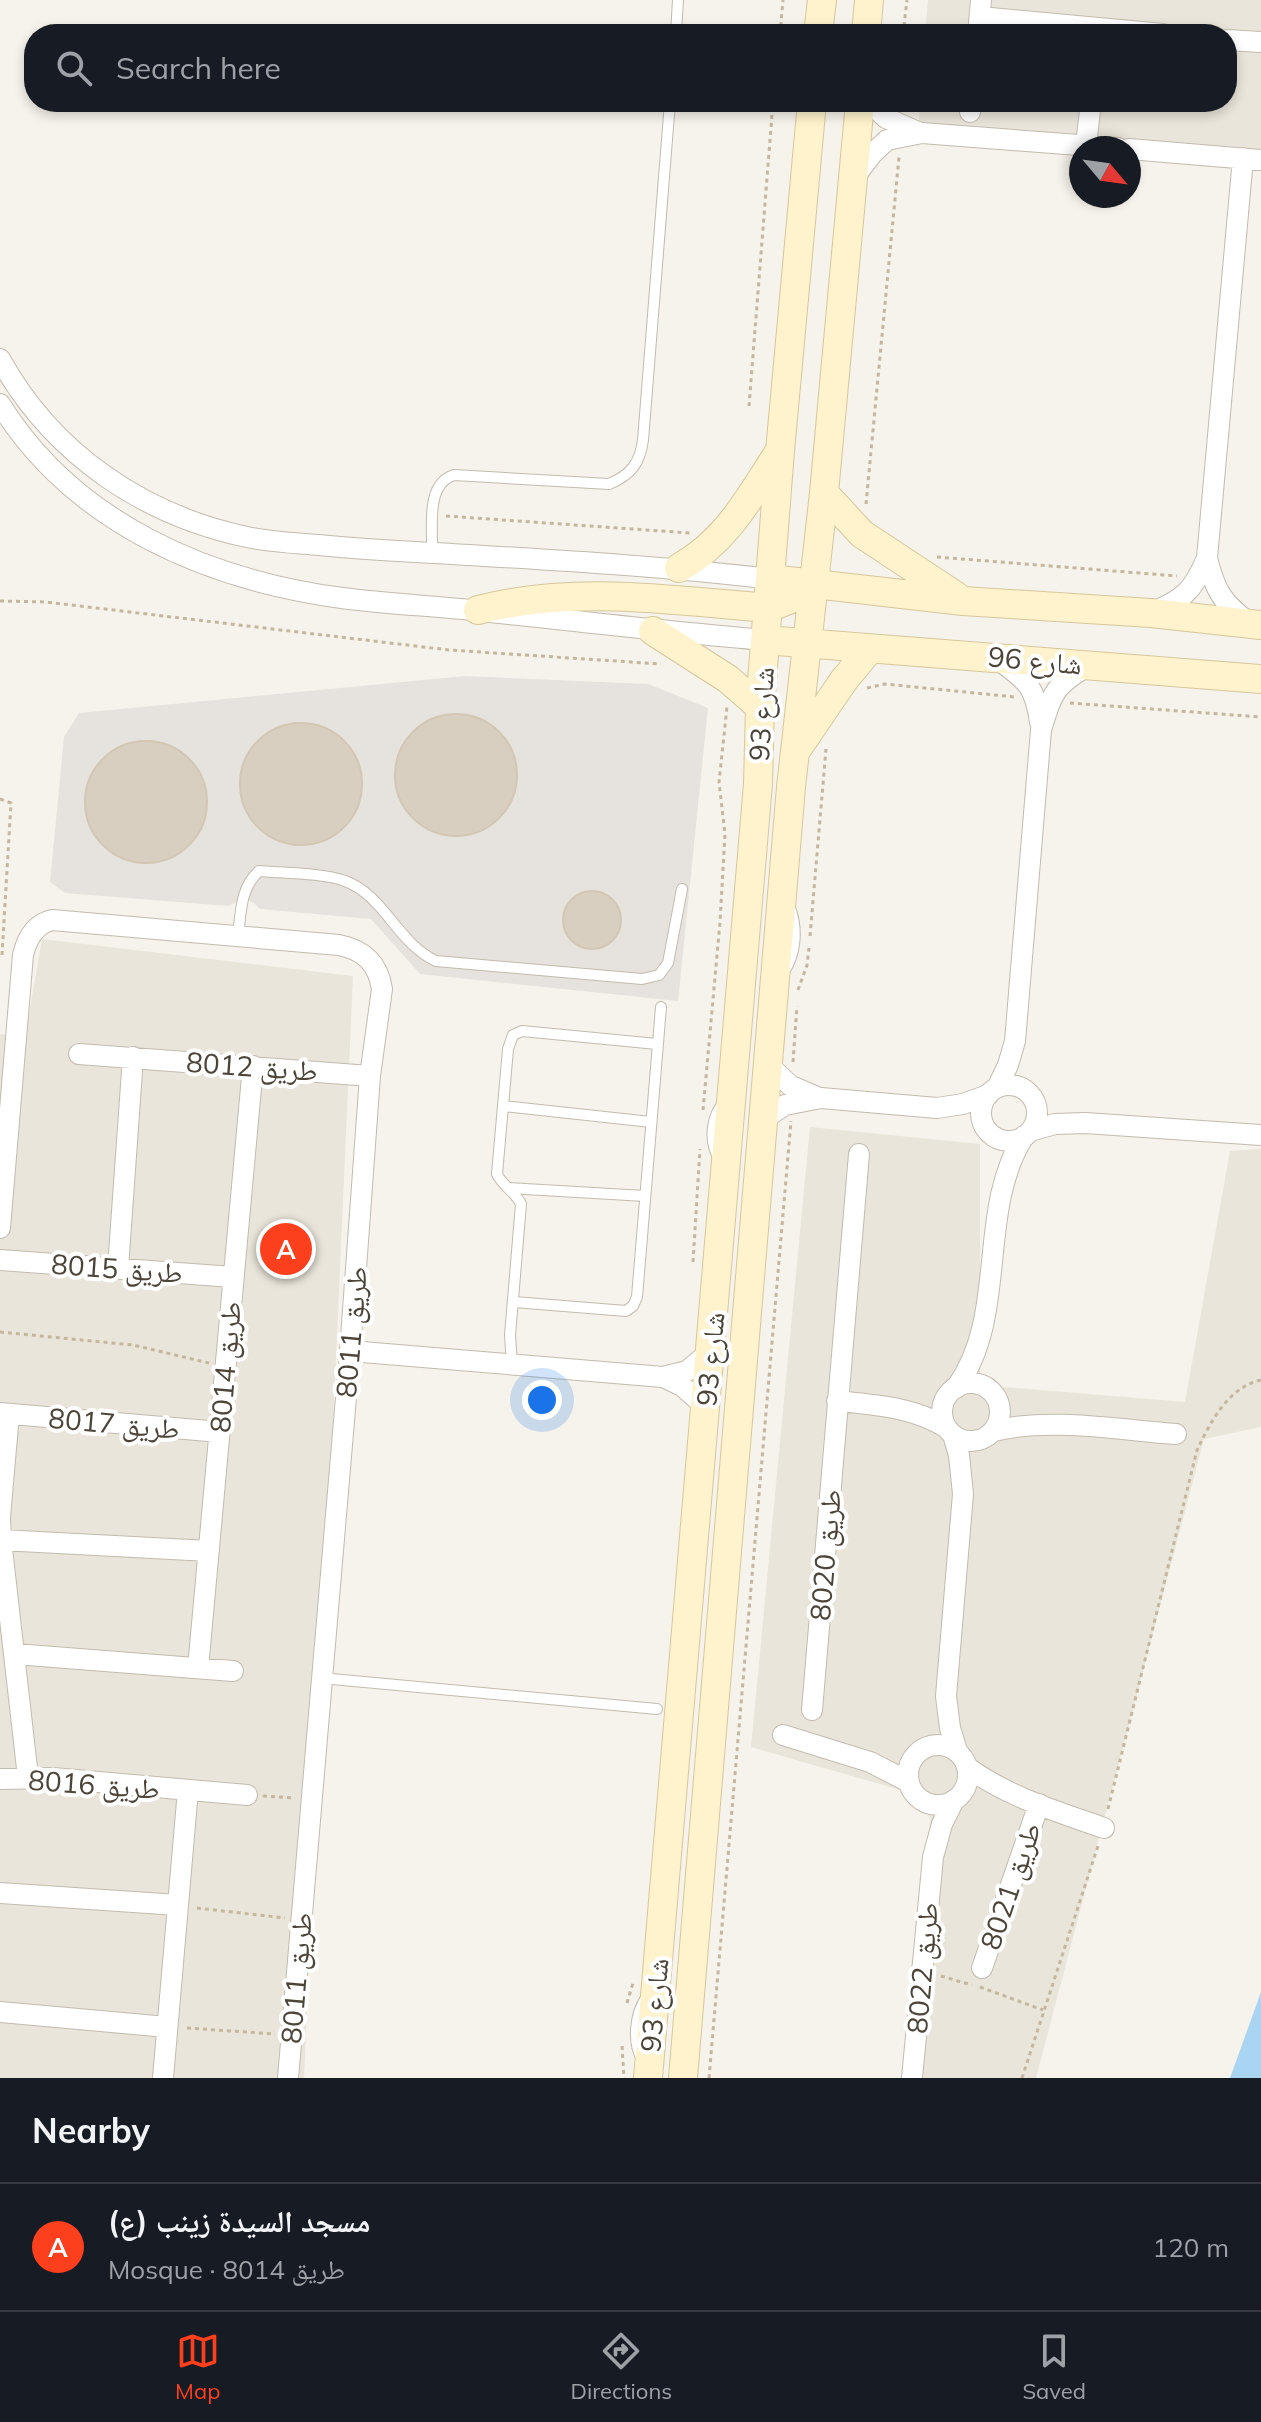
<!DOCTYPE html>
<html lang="en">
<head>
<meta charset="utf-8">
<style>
  body { margin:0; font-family:Mulish,"Noto Naskh Arabic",sans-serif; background:#20242c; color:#f1f3f6 }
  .compass { position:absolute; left:1069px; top:136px; width:72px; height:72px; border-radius:50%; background:#171b24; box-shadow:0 4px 12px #0003; rotate:119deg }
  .you { position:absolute; left:542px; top:1400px; width:28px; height:28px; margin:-20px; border:6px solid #fff; border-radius:50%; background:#1a73e8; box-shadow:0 0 0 12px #1a73e833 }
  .badge { display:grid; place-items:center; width:52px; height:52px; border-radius:50%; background:#fc3f1d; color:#fff; font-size:26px; font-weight:700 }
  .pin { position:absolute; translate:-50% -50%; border:4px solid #fff; box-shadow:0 2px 8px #0006 }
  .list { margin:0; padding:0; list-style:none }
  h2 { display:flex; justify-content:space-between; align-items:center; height:104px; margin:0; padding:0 32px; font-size:34px }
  h2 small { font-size:26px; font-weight:400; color:#9ea1a6 }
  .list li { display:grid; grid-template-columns:52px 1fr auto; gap:24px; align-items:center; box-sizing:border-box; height:128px; padding:0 32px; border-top:2px solid #363941 }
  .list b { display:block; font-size:30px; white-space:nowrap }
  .list p { margin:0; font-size:26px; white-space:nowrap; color:#9ea1a6 }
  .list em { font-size:26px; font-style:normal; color:#9ea1a6 }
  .icon { flex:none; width:44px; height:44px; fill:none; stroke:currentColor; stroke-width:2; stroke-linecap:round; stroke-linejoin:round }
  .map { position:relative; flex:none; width:1261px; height:2078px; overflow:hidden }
  .search { position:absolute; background:#171b24; box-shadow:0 4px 12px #0003; left:24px; right:24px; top:24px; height:88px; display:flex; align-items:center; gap:20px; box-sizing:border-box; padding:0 28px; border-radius:32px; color:#9ea1a6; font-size:30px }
  .sheet { height:232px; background:#171b24 }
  nav { display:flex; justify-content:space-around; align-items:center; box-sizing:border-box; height:112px; border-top:2px solid #363941; background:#171b24; font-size:22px; color:#9ea1a6 }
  nav a { display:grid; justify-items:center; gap:4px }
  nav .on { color:#fc3f1d }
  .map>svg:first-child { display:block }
  .residential { fill:#eae5da }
  .industrial { fill:#e6e2dd }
  .water { fill:#a9d4f2 }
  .building { fill:#d8cfc1; stroke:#d3c7b4; stroke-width:2 }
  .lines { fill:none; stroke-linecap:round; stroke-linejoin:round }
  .lane-casing { stroke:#c2bbae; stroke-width:12 }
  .street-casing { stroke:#c2bbae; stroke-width:22 }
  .secondary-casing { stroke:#d6c79b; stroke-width:30 }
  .path { stroke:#c4b79f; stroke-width:3; stroke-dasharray:4 4; stroke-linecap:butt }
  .lane { stroke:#fff; stroke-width:10 }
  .street { stroke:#fff; stroke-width:20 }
  .secondary { stroke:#fff3cd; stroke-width:28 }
  .labels { text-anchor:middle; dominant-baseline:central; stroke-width:8; stroke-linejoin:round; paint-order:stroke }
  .street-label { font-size:28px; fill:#4b4439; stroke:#fff }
</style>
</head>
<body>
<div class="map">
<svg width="1261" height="2078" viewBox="0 0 1261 2078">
  <rect width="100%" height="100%" fill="#f6f3ec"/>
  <path class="residential" d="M928,0H1261V150L919,123L920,102H1227V34H925Z
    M42,939L353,976L304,2078H0V1034L25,1037Z
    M810,1127L980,1144V1385L1185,1402L1230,1151L1261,1149V1427L1204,1439L1036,2078H905L932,1799L751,1747Z"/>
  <path class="industrial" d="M465,676L648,684L708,708L678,1001L420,974L371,919L260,909L253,902L242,900L228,906L65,893L50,882L64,737L79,713Z"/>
  <path class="water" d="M1261,1992V2078H1230Z"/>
  <path class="building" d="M395 775a61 61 0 1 1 122 0a61 61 0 1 1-122 0Z
    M240 784a61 61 0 1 1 122 0a61 61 0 1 1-122 0Z
    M85 802a61 61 0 1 1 122 0a61 61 0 1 1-122 0Z
    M563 920a29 29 0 1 1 58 0a29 29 0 1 1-58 0Z"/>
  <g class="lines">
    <g class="lane-casing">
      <path id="lane" d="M676,34L678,0
        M432,553C433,528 425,484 454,475L609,484C631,475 640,463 643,440L670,102
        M238,936C241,913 240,888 259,871C282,873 325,873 345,881C384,895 398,944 436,961L642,979L659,975L668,963L682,889
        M783,973C796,955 798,929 790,908
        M503,1106L651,1122
        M718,1157C709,1140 711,1115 725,1102
        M508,1188L645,1196
        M514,1302L626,1311L633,1306L637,1297L661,1007
        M512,1364L510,1335L521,1204C515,1191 503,1187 497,1174L508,1049L513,1035L522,1031L657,1044
        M321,1678L657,1709
        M642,2059C632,2042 635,2014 646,1998"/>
    </g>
    <g class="street-casing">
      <path id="street" d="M980,17L1163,34
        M978,34L981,0
        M1227,40L1261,42
        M869,102L886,118L918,132
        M970,112L971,102
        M1086,145L1091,102
        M1129,149L1261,160
        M853,179L872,154L887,140L922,133L1118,148
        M0,359C52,453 142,515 247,537C270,542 295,543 319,545C369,550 419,552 470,555C570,561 671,567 771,579
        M0,404C74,523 207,580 342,598C388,604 435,606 481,611C576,621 670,632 765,640
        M1207,558C1215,591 1223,604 1251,624
        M1151,613C1184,599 1193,591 1207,558L1243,158
        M999,660C1027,681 1035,686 1040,722
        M79,1054L370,1076
        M768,1065L791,1086L817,1097
        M981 1113a28 28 0 1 1 56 0a28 28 0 1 1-56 0Z
        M997,1088L1008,1065L1015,1041L1041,730C1053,691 1054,686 1089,665
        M762,1120L785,1105L821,1098L937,1108L963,1104L988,1095
        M1030,1131L1055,1124L1085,1123L1261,1135
        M0,1228L23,955C27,938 35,924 52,920L339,945C364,950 378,963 382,989L370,1076L350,1351L288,2078
        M0,1260L233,1277
        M118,1268L133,1057
        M350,1351L663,1377L687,1371L710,1352
        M663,1377L682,1386L706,1407
        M942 1412a29 29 0 1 1 58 0a29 29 0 1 1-58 0Z
        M956,1388C1009,1315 976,1212 1024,1136
        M837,1401C877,1405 913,1407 947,1428
        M0,1413L220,1432
        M9,1414L0,1517L1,1540L28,1777
        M994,1431C1050,1417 1119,1430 1176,1434
        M953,1435L959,1455L963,1494L946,1696L950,1728L957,1751
        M1,1540L209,1551
        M15,1654L233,1671
        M198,1668L253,1066
        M812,1710L859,1154
        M783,1735L870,1762L909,1782
        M908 1775a30 30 0 1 1 60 0a30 30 0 1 1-60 0Z
        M967,1767C1008,1797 1056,1811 1104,1828
        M0,1779L53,1778L247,1795
        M0,1893L178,1905
        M982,1968L1039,1804
        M0,2012L167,2027
        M163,2078L188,1790
        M912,2078L933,1857L942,1824L954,1800"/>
    </g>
    <g class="secondary-casing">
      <path id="secondary" d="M818,34L822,0
        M866,34L869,0
        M824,493L862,534L956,596
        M679,568C728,540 749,498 779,452
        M771,579L963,601L1151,613L1261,625
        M478,610C574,585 670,600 768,608L796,597L814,582
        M653,631L728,679L760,707
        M765,640L1261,679
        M797,749L844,680L869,650
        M648,2078L758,784L760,707L780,451L812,102
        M683,2078L791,787L824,493L860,102"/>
    </g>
    <path class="path" d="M780,34L783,0
      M903,34L907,0
      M749,406L773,102
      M866,504L899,157
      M446,516L690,533
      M937,557L1177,576
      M0,601L46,602L449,650L661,664
      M867,688L885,684L1015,697
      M1070,703L1261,717
      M0,799L11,803L2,955
      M810,936L826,749
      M798,990L807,965L809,948
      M793,1062L797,1006
      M703,1110L720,922L725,834L719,782L727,707
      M693,1262L700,1149
      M0,1332L133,1345L209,1363
      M263,1796L295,1798
      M1108,1809L1197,1450C1210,1423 1228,1387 1261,1380
      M197,1908L285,1918
      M941,1976L972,1985
      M980,1987L1043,2010
      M627,2003L633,1983
      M187,2028L275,2034
      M622,2046L624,2078
      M709,2078L791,1121
      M1022,2078L1099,1843"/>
    <use href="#lane" class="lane"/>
    <use href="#street" class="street"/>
    <use href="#secondary" class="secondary"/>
  </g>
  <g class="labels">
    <g class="street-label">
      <text transform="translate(1035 660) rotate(5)">شارع 96</text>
      <text transform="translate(761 714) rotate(-87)">شارع 93</text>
      <text transform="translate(252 1066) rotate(4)">طريق 8012</text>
      <text transform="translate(117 1268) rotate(4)">طريق 8015</text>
      <text transform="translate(351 1332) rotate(-85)">طريق 8011</text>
      <text transform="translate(710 1359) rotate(-85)">شارع 93</text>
      <text transform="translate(225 1367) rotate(-85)">طريق 8014</text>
      <text transform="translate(114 1423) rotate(5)">طريق 8017</text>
      <text transform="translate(825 1555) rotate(-85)">طريق 8020</text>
      <text transform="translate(94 1784) rotate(4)">طريق 8016</text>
      <text transform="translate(1010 1886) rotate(-71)">طريق 8021</text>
      <text transform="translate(922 1968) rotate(-85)">طريق 8022</text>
      <text transform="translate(296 1978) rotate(-85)">طريق 8011</text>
      <text transform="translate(654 2005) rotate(-85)">شارع 93</text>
    </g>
  </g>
</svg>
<svg class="compass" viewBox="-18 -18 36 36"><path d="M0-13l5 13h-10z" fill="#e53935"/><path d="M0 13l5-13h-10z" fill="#9ea1a6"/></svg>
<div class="you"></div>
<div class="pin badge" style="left:286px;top:1249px">A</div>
<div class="search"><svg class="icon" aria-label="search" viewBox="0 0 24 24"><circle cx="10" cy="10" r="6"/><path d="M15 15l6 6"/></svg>Search here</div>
</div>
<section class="sheet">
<h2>Nearby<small></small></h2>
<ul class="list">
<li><span class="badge">A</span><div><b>مسجد السيدة زينب (ع)</b><p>Mosque · طريق 8014</p></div><em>120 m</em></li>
</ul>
</section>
<nav>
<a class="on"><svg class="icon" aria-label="map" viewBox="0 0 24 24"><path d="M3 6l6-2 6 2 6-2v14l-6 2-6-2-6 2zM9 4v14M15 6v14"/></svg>Map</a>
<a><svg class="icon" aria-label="directions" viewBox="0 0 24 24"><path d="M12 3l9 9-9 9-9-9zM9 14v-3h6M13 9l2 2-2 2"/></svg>Directions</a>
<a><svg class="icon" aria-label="saved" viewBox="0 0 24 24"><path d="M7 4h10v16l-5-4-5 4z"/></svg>Saved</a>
</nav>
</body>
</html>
